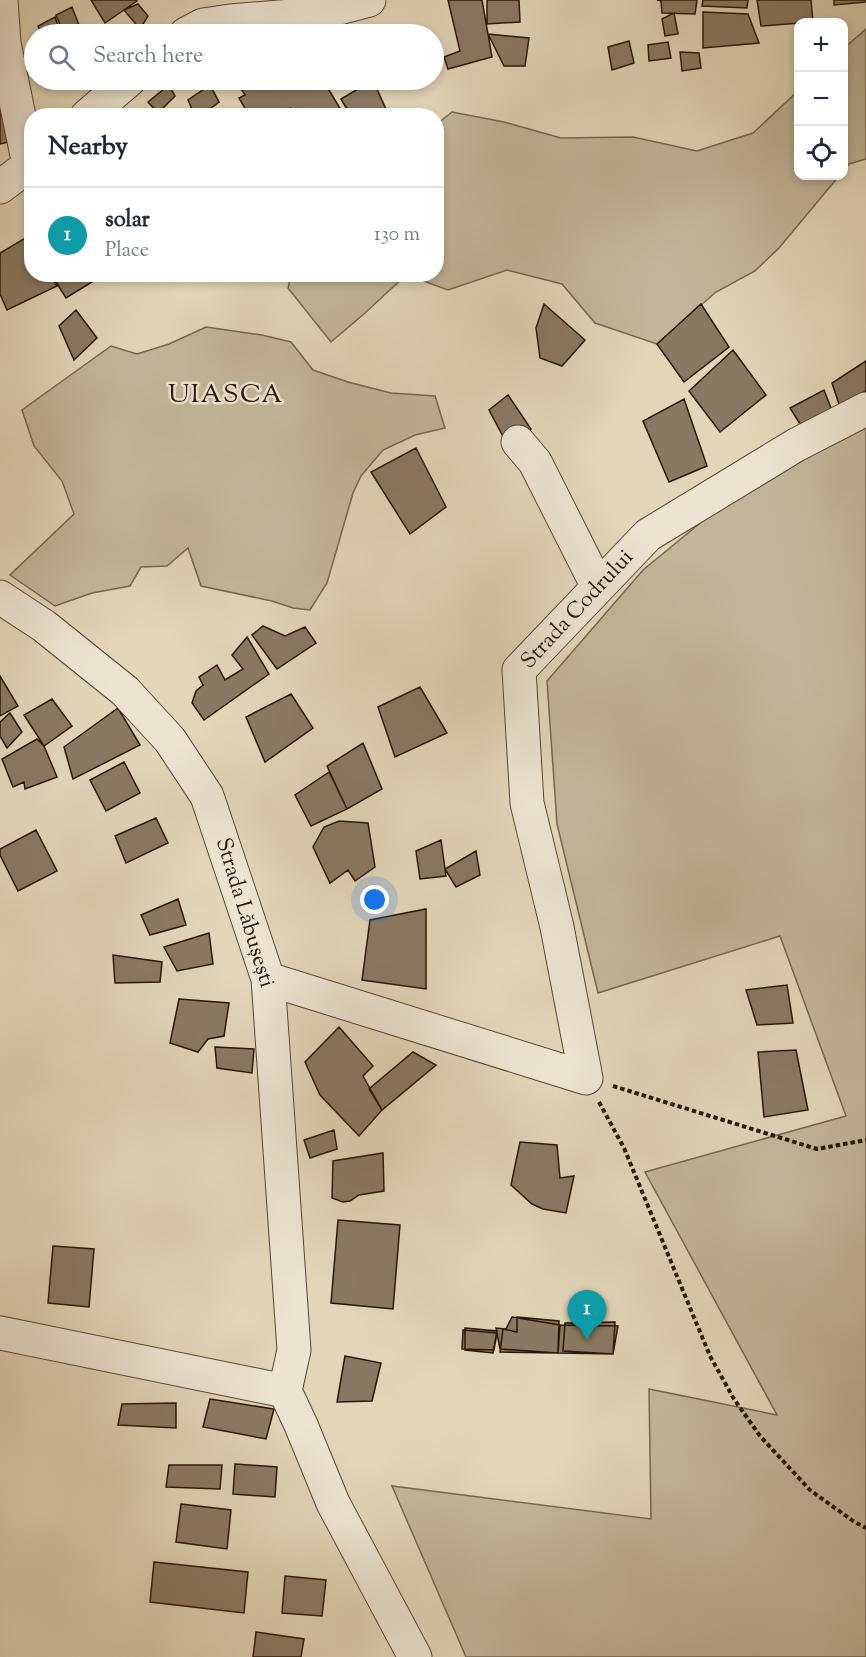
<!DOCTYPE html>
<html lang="en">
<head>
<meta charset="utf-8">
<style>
  body { margin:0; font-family:"Sorts Mill Goudy",serif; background:#f2f2f3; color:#1f2937 }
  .controls { position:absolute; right:18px; top:18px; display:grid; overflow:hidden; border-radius:12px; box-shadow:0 3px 9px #0003 }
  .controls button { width:54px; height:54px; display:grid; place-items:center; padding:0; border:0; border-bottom:2px solid #e0e1e3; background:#fff; color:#1f2937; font:30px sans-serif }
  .you { position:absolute; left:375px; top:900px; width:21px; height:21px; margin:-15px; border:4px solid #fff; border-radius:50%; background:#1a73e8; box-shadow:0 0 0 9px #1a73e833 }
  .badge { display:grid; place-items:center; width:39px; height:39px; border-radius:50%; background:#b45309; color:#fff; font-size:20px; font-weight:700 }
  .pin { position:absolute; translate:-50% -50px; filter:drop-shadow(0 2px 3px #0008) }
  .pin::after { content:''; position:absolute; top:32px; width:21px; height:18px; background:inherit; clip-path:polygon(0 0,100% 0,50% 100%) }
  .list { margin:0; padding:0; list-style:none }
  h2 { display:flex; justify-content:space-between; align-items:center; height:78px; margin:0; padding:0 24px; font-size:26px }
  h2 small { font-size:20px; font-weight:400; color:#747a83 }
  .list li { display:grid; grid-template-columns:39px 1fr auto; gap:18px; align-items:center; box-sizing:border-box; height:96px; padding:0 24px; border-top:2px solid #e0e1e3 }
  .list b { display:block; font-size:22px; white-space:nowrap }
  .list p { margin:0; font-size:20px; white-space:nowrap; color:#747a83 }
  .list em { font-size:20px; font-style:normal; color:#747a83 }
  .icon { flex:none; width:33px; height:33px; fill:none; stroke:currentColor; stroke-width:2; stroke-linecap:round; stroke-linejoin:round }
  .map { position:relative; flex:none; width:866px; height:1657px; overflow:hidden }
  .search { position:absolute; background:#fff; box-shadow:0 3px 9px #0003; left:24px; top:24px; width:420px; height:66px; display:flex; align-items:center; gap:15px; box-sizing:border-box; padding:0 21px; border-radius:33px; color:#747a83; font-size:22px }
  .panel { position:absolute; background:#fff; box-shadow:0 3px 9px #0003; left:24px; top:108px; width:420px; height:174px; border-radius:24px }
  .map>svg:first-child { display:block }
  .green { fill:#c3b59a; stroke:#766650; stroke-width:1.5 }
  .building { fill:#8a7962; stroke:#2a1605; stroke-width:1.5 }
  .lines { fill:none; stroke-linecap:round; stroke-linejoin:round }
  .minor-casing { stroke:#584632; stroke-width:35 }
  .path { stroke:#2a1605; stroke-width:4; stroke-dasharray:4.5 3; stroke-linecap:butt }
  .minor { stroke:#ece4d1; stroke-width:33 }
  .labels { text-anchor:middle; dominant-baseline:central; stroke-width:5; stroke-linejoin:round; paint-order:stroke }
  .street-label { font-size:22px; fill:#2a1605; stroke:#ece4d1 }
  .quarter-label { font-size:26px; letter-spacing:1.5px; fill:#2a1605; stroke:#ece4d1 }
</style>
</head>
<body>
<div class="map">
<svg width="866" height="1657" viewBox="0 0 866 1657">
  <rect width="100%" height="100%" fill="#e2d5b8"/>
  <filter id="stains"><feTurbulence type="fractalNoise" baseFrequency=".00333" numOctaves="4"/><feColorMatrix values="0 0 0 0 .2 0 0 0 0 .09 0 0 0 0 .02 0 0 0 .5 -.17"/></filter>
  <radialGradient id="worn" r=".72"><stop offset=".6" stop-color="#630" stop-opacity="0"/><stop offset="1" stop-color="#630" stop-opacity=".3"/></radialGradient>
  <path class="green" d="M866,29V159L849,164L844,170V48Z
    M798,91V176H839L779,248L755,271L716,292L657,344L595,323L562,284L507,270L448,290L407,275L436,274L437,124L452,112L504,122L561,138L633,137L697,151L753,133Z
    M291,275V274L406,275L365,313L331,342L288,288Z
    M206,327L262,335L291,342L313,370L348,382L391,393L435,396L445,428L415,435L383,450L361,476L353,493L327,583L310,610L293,608L272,601L201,586L188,548L167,566L141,567L130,586L92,593L55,606L10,575L74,514L62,481L34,446L22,410L111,346L137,354L169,344Z
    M866,406V1657H466L392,1486L651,1519L649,1389L777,1415L645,1172L846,1116L780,936L598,993L557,824L547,681L643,570L811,432Z"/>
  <path class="building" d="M91,0H136L137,1L105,23Z
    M448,0H482L492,57L448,69L444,57L460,51Z
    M487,0H519L520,22L487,24Z
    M657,0H697L695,14L662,13L661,1Z
    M703,0H748L747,8L702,6Z
    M757,0H811L813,22L761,26Z
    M834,0H866V2L834,5Z
    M138,4L148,16L140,29L124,10Z
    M72,7L79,25L64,34L56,15Z
    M703,12L748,14L759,43L703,48Z
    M674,13L678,34L665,36L662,19Z
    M55,17L61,34H41L38,26Z
    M488,34L529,38L525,66H504Z
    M629,41L634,63L612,70L608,47Z
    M668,42L671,58L649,61L648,45Z
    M680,52L699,53L701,68L682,71Z
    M0,75L17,140L0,144Z
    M180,80H209L210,81L204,86L200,82L188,88Z
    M248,80H270L273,86L285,80H323L341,110L330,116H295L291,108L283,112L285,116H241L247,112L239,98L245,95L240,87L249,81Z
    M334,80H356L339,88Z
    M373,80L389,116H351L341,99Z
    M169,85L175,96L158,113L148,102Z
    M210,85L219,102L201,116H195L188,100Z
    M32,234V274H50L57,286L7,310L0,294V253Z
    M51,274H100V277L66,298Z
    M544,304L585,340L562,366L540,358L536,328Z
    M701,304L729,347L684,382L657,344Z
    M76,310L97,338L74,360L59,326Z
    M733,350L766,395L720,432L689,391Z
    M866,361V391L840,407L832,383Z
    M824,390L833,413L802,427L790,408Z
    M508,395L531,429L508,446L489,410Z
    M684,399L707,466L669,482L643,421Z
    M416,448L446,507L410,534L371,472Z
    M263,626L285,636L305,627L316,643L277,669L252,635Z
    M247,637L269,674L204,720L192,703L196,691L203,685L199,677L217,665L225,680L243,669L232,655Z
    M0,676L18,706L0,716Z
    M420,687L447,733L395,757L378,707Z
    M291,694L313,728L265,762L246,717Z
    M52,699L72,726L44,746L24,715Z
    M118,708L140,745L73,779L64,747Z
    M10,713L22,732L7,748L0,736V722Z
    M37,739L44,746L57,777L25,789L24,782L13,787L2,759Z
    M363,743L382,789L347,809L327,766Z
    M124,762L140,793L106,811L90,780Z
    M329,772L347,809L311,826L295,795Z
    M156,818L168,843L126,863L115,836Z
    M339,821L368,823L375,867L355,881L348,870L330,883L313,847L324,827Z
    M36,830L57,871L18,891L0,855V849Z
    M441,840L446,876L420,879L416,851Z
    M476,851L480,875L456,887L445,869Z
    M178,899L186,925L150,935L141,915Z
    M426,909V989L362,980L370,920Z
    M209,933L213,964L177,971L164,947Z
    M113,955L162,962L160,982L115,983Z
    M787,985L793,1023L757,1025L746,990Z
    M179,999L229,1003L224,1036L208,1039L198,1052L170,1043Z
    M339,1027L373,1066L363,1076L382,1110L359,1136L320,1095L305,1062Z
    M215,1047L254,1049L252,1073L217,1068Z
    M796,1050L808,1110L764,1117L758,1052Z
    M413,1052L436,1065L382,1110L369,1089Z
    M334,1130L337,1149L310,1158L304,1140Z
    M520,1142L557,1145L560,1178L574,1176L566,1213L543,1209L532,1204L511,1185Z
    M383,1153L384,1191L359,1195L350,1201L343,1202L332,1198L333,1161Z
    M338,1220L400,1225L393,1309L331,1303Z
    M53,1246L94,1249L89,1307L48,1303Z
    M512,1317L560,1325L558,1353L500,1349L496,1328L506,1329Z
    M517,1317L559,1321L558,1353L500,1352L503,1329L517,1332Z
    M615,1322L613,1354L563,1351L565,1323Z
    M560,1325L618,1326L613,1354L558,1353Z
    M465,1328L497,1331L493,1353L465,1350Z
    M463,1330L497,1333L494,1350L462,1349Z
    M345,1356L381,1363L372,1401L337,1402Z
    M210,1399L274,1409L266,1439L203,1427Z
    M176,1403V1428L118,1425L122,1404Z
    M235,1464L277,1467L275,1497L233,1494Z
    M169,1465H222L220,1489L166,1487Z
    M181,1504L231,1510L227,1549L176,1542Z
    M154,1562L248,1572L244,1613L150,1602Z
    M285,1576L326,1580L322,1616L282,1613Z
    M256,1632L304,1639L301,1657H253Z"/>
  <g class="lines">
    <g class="minor-casing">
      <path id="minor" d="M1,0L4,43L29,165
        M186,34L203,25L230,21L316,14L369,0
        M87,116L129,80
        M0,187L32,163
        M518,442L535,462L598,587
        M0,597L44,626L125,691L170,740L207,796L268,979L294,1350L285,1391
        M268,979L586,1078L557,927L527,803L519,670L648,535L796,445L866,409
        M0,1333L285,1391
        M285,1391L301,1425L333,1503L415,1657"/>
    </g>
    <path class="path" d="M613,1086L817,1149L866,1140
      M599,1102L624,1148L710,1356L734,1399L760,1436L810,1490L853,1521L866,1528"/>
    <use href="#minor" class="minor"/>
  </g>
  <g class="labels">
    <g class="street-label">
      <text transform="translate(578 610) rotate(-47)">Strada Codrului</text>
      <text transform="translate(244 913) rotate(73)">Strada Lăbușești</text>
    </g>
    <g class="quarter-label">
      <text x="226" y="395">UIASCA</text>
    </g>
  </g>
  <rect width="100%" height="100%" filter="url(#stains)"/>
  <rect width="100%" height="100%" fill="url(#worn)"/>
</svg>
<div class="controls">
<button>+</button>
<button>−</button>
<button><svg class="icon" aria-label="locate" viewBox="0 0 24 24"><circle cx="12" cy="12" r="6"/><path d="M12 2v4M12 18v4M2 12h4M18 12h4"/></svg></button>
</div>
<div class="you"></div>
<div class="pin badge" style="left:587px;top:1340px;background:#0f9aa8">1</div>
<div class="search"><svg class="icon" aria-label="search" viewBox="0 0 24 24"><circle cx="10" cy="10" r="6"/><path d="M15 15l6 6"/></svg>Search here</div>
<section class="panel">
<h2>Nearby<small></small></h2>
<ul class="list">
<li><span class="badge" style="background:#0f9aa8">1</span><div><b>solar</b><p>Place</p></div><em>130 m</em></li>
</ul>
</section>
</div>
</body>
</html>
